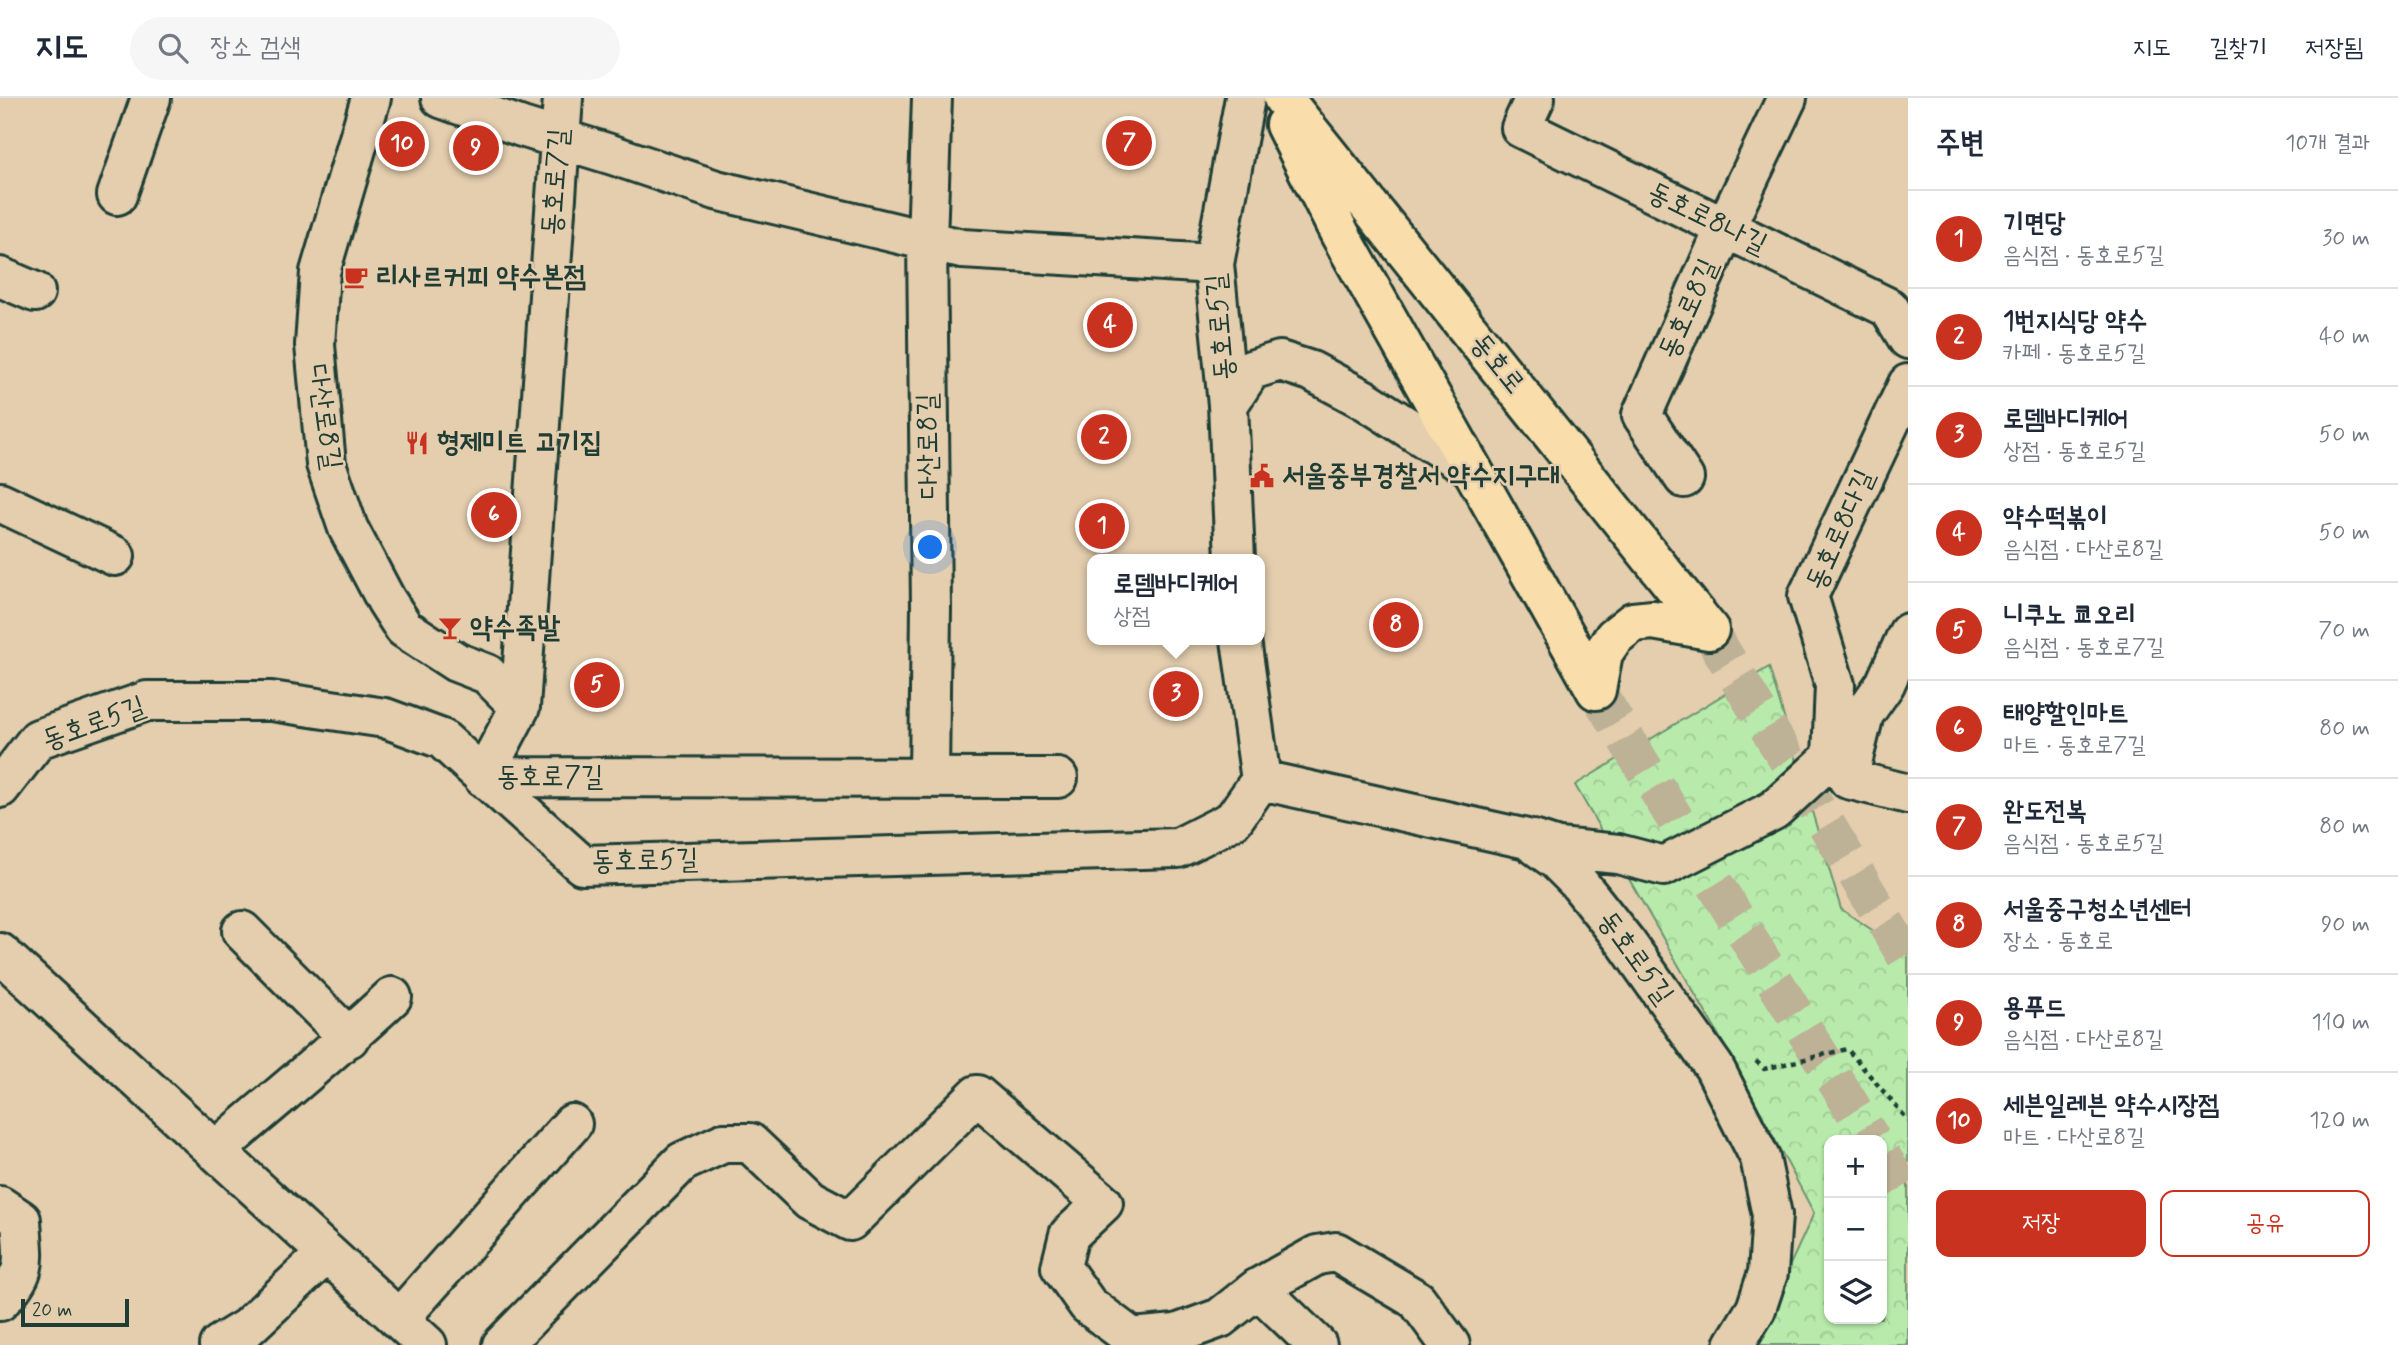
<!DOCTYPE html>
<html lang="ko">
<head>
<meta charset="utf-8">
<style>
  body { margin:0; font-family:Mynerve,"Poor Story",sans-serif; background:#f6f6f7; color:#1f2937 }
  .controls { position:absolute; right:21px; bottom:21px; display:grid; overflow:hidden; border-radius:14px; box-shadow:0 2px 5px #0004 }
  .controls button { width:63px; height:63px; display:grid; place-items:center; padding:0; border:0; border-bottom:2px solid #e0e1e3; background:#fff; color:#1f2937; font:35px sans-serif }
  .scale { position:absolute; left:21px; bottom:18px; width:108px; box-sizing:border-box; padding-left:7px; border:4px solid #1f3d34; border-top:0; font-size:19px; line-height:24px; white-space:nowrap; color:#1f3d34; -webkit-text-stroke:5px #e4ceae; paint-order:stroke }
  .you { position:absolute; left:931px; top:450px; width:24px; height:24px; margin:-18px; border:5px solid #fff; border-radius:50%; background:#1a73e8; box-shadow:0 0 0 10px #1a73e833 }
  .badge { display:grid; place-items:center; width:46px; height:46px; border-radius:50%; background:#c8321e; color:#fff; font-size:23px; font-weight:700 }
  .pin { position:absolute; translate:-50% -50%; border:4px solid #fff; box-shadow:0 2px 7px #0006 }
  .popup { position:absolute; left:1087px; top:456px; width:178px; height:91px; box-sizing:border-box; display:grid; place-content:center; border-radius:14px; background:#fff; filter:drop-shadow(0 2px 5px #0005); font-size:23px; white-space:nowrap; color:#747a83 }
  .popup b { font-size:26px; color:#1f2937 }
  .popup::after { content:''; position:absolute; left:50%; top:100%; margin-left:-14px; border:14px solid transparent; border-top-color:#fff }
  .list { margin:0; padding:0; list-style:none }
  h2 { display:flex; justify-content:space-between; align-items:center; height:91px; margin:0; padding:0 28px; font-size:30px }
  h2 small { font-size:23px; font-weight:400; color:#747a83 }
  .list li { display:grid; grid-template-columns:46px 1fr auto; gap:21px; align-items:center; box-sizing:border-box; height:98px; padding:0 28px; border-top:2px solid #e0e1e3 }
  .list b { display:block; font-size:26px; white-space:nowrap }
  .list p { margin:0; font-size:23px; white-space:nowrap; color:#747a83 }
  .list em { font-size:23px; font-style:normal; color:#747a83 }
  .actions { display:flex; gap:14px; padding:21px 28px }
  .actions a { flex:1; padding:16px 0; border:2px solid #c8321e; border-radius:14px; text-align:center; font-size:24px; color:#c8321e }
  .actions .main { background:#c8321e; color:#fff }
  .icon { flex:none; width:38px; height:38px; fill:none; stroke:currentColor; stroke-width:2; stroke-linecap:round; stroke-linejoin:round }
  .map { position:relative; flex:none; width:1908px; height:1247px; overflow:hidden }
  header { display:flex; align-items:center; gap:42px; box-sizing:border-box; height:98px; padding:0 35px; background:#fff; border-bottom:2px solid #e0e1e3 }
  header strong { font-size:33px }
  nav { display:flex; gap:38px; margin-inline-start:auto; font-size:24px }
  .search { width:490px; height:63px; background:#f6f6f7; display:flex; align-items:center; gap:18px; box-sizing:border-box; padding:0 24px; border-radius:38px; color:#747a83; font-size:26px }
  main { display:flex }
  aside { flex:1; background:#fff }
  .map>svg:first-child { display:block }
  .forest { fill:url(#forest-crowns); stroke:#6c9470; stroke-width:2; fill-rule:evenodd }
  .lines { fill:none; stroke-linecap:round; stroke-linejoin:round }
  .major-tunnel { stroke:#bdb196; stroke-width:38; stroke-dasharray:38 19; stroke-linecap:butt }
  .minor-casing { stroke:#1f3d34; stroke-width:44 }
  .major-casing { stroke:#1f3d34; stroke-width:44 }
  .path { stroke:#1f3d34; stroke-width:4.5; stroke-dasharray:5 5; stroke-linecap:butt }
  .minor { stroke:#e4ceae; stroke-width:38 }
  .major { stroke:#f9deab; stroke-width:38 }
  .labels { text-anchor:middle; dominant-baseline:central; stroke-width:5; stroke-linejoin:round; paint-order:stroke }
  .street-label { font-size:28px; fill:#1f3d34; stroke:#e4ceae }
  .poi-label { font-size:28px; font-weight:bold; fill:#1f3d34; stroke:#e4ceae; text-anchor:start }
</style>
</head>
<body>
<header>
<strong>지도</strong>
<div class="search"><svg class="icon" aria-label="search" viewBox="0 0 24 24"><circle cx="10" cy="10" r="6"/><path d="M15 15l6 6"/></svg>장소 검색</div>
<nav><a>지도</a><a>길찾기</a><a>저장됨</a></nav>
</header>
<main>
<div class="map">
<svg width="1908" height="1247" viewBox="0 0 1908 1247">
  <defs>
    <pattern id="forest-crowns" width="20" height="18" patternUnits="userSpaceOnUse" patternTransform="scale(1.75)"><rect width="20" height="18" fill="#b8ebab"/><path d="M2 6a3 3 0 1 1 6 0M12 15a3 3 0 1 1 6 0" fill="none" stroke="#9eca94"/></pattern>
  </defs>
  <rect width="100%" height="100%" fill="#e4ceae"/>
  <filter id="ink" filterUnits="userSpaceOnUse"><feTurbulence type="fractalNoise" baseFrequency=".0143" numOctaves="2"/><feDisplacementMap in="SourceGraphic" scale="14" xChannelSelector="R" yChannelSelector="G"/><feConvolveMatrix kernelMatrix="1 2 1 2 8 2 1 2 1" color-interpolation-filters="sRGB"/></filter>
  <g filter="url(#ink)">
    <path class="forest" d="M1769,569L1841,811L1908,856V1247H1753L1814,1115L1726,950L1575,687ZM1829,1042H1882V1221H1829Z"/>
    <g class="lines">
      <path class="major-tunnel" d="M1709,532L1908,862
        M1596,592L1872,1042
        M1882,1058L1908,1101"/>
      <g class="minor-casing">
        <path id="minor" d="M371,0L320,174L315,247L326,366L348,430L386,502L404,530L456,564L487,576L520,609
          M441,0L522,29L613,57L716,92L962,151L1214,166
          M1535,0L1521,30L1889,210L1908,241
          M117,97L151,0
          M0,179L35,194
          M1228,307L1251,272L1280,263L1311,273L1365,302L1471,370
          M1684,380L1642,317L1725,130L1787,0
          M0,404L115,458
          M1235,461L1228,307L1214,166L1245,0
          M1864,616L1848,681L1908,696
          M1840,622L1864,616L1885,586L1908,535
          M483,679L520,609L563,0
          M483,679L1058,680
          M929,679L931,510L927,142L932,0
          M1261,682L1527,741L1556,762L1578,784L1627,846L1714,969L1760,1060L1772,1117L1768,1175L1756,1211L1734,1247
          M0,690L38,641L147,603H271L385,620L442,641L582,767L1178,750L1233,722L1261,682L1241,542
          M1533,742L1558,750L1618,756L1664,768L1774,712L1832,659L1835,587L1808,498L1908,286
          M242,833L349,940
          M0,855L427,1247
          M215,1053C274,1002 335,953 392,899
          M0,1108L21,1122C23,1163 30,1172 0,1203
          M1258,1190L1317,1247
          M399,1221L572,1026
          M219,1247L247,1230L327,1155
          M502,1247L682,1064L723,1045H750L810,1102L850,1123L977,997L1103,1105L1069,1137L1061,1169L1088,1207L1132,1240L1176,1236L1220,1220L1258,1190L1317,1157L1336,1154L1417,1202L1450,1247"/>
      </g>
      <g class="major-casing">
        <path id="major" d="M1283,0L1709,532
          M1285,27L1340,136L1596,592
          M1596,592L1603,555L1614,539L1633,524L1653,522L1709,532"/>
      </g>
      <path class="path" d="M1756,963L1764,971L1847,951L1908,1022"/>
      <use href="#minor" class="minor"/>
      <use href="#major" class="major"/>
    </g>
  </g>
  <defs>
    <g id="cafe-bare" transform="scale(1.89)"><path d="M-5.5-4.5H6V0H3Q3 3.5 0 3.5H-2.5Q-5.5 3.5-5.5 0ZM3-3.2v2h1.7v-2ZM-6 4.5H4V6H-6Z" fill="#c8321e" stroke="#e4ceae" stroke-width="2.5" paint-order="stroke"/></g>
    <g id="restaurant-bare" transform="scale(1.89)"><path d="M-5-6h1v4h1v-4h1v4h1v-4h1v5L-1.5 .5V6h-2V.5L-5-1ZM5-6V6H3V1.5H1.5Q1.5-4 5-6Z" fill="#c8321e" stroke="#e4ceae" stroke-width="2.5" paint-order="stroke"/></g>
    <g id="civic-bare" transform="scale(1.89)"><path d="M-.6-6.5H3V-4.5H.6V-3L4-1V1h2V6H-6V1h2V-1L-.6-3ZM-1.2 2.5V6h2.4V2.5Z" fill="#c8321e" stroke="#e4ceae" stroke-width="2.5" paint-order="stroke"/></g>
    <g id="bar-bare" transform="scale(1.89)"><path d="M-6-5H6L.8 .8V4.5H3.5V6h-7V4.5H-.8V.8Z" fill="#c8321e" stroke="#e4ceae" stroke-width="2.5" paint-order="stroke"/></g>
  </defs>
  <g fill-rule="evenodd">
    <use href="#cafe-bare" x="356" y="179"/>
    <use href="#restaurant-bare" x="417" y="345"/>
    <use href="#civic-bare" x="1262" y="378"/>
    <use href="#bar-bare" x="450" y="530"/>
  </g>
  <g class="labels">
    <g class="street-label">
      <text transform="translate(556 84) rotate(-86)">동호로7길</text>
      <text transform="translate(1707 121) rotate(26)">동호로8나길</text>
      <text transform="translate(1689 211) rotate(-66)">동호로8길</text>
      <text transform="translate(1221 229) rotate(-95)">동호로5길</text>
      <text transform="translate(1497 266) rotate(51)">동호로</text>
      <text transform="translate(324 319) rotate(82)">다산로8길</text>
      <text transform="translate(929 348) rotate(-91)">다산로8길</text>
      <text transform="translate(1841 432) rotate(-66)">동호로8다길</text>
      <text transform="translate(94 626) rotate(-20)">동호로5길</text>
      <text x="550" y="679">동호로7길</text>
      <text transform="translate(645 763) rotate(-1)">동호로5길</text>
      <text transform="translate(1635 860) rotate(54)">동호로5길</text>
    </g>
    <g class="poi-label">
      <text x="376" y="179">리사르커피 약수본점</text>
      <text x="437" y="345">형제미트 고기집</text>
      <text x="1282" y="378">서울중부경찰서 약수지구대</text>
      <text x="470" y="530">약수족발</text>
    </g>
  </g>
</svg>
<div class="controls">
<button>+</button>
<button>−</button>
<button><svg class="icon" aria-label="layers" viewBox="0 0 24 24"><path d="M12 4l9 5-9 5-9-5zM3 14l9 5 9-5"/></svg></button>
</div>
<div class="scale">20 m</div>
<div class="you"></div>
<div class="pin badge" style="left:1102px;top:428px">1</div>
<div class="pin badge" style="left:1104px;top:339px">2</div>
<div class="pin badge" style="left:1176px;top:596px">3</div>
<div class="popup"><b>로뎀바디케어</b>상점</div>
<div class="pin badge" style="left:1110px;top:227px">4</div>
<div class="pin badge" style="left:597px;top:587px">5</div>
<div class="pin badge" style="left:494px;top:417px">6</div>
<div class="pin badge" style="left:1129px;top:45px">7</div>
<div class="pin badge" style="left:1396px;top:527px">8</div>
<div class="pin badge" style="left:476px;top:50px">9</div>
<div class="pin badge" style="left:402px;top:46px">10</div>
</div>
<aside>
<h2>주변<small>10개 결과</small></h2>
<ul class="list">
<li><span class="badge">1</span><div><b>기면당</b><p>음식점 · 동호로5길</p></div><em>30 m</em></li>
<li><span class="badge">2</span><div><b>1번지식당 약수</b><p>카페 · 동호로5길</p></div><em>40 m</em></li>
<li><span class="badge">3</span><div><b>로뎀바디케어</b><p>상점 · 동호로5길</p></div><em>50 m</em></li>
<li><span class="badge">4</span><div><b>약수떡볶이</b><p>음식점 · 다산로8길</p></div><em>50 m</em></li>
<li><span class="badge">5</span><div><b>니쿠노 쿄오리</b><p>음식점 · 동호로7길</p></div><em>70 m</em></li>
<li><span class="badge">6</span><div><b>태양할인마트</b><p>마트 · 동호로7길</p></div><em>80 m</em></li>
<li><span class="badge">7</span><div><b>완도전복</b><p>음식점 · 동호로5길</p></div><em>80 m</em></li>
<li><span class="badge">8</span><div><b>서울중구청소년센터</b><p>장소 · 동호로</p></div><em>90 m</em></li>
<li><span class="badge">9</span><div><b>용푸드</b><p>음식점 · 다산로8길</p></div><em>110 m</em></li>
<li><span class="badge">10</span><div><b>세븐일레븐 약수시장점</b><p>마트 · 다산로8길</p></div><em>120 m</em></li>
</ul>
<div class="actions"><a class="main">저장</a><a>공유</a></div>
</aside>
</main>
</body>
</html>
